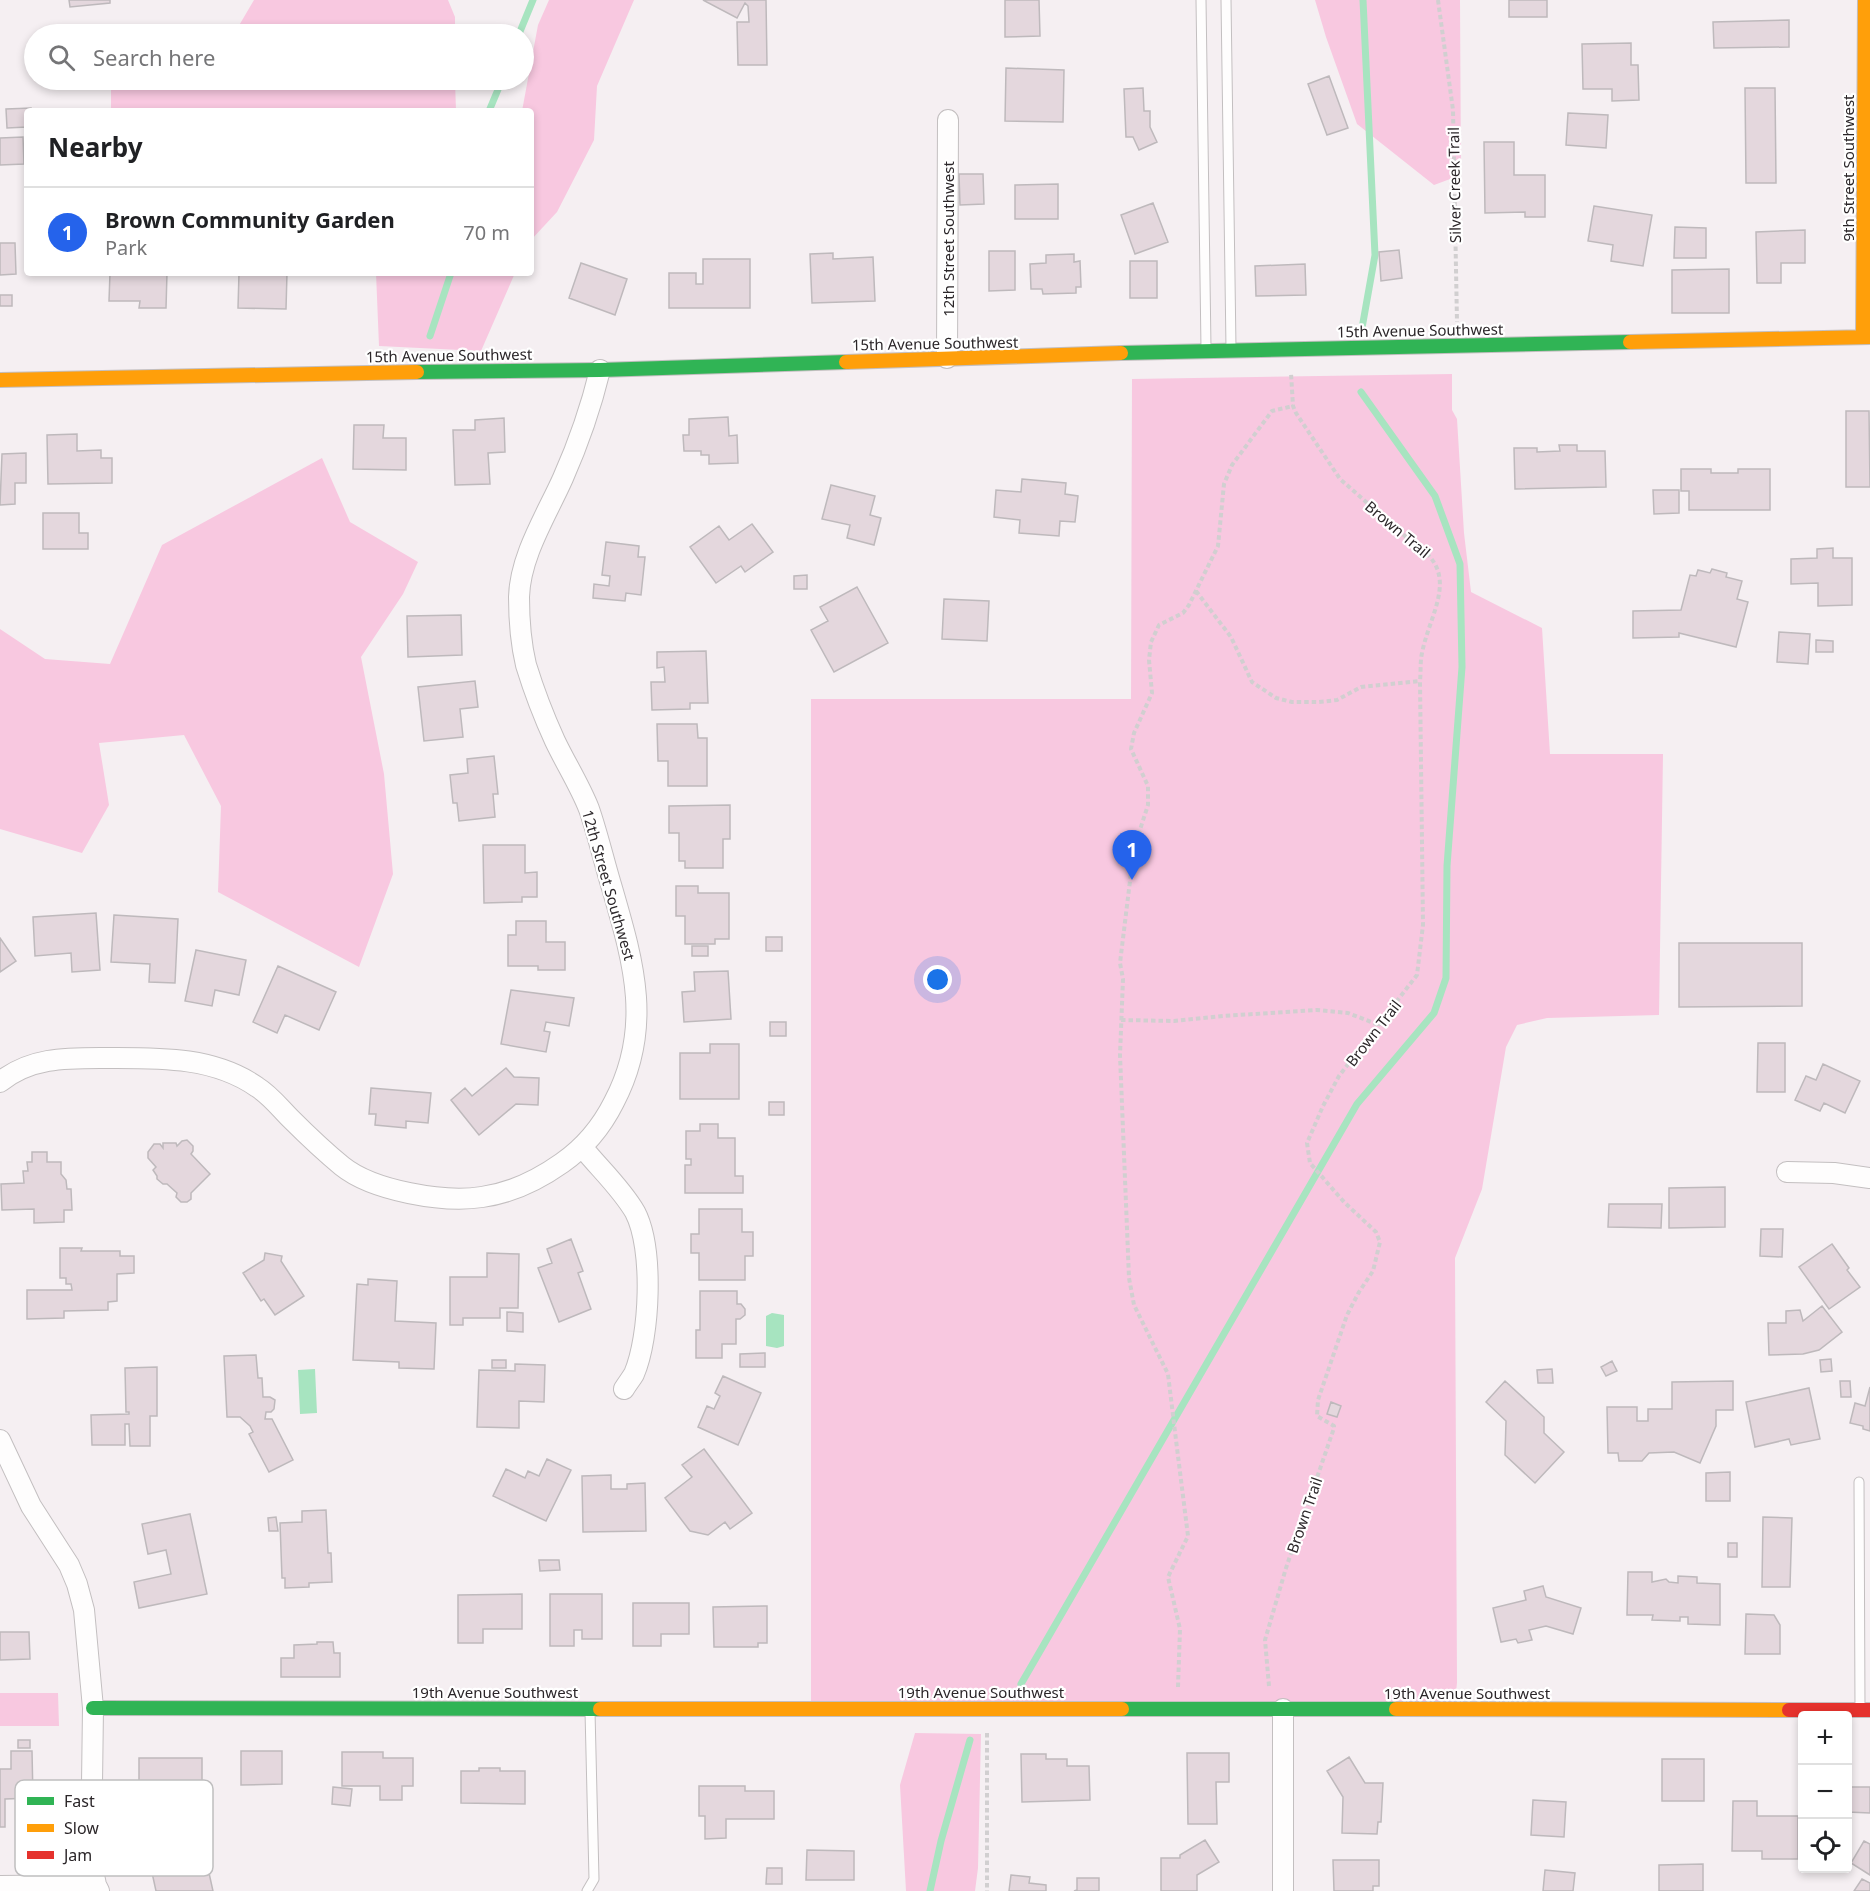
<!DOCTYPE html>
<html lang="en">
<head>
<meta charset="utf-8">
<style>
  body { margin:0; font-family:"Noto Sans",sans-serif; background:#f6f6f6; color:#202124 }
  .controls { position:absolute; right:18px; bottom:18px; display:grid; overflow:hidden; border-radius:6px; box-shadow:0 3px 9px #0003 }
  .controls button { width:54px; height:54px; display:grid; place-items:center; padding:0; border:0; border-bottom:2px solid #e0e0e0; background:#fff; color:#202124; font:30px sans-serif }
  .you { position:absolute; left:938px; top:980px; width:21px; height:21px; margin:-15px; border:4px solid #fff; border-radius:50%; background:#1a73e8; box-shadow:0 0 0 9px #1a73e833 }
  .badge { display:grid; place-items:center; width:39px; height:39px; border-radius:50%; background:#2563eb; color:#fff; font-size:20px; font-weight:700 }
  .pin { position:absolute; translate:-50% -50px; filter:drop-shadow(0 2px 3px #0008) }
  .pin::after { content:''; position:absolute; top:32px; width:21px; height:18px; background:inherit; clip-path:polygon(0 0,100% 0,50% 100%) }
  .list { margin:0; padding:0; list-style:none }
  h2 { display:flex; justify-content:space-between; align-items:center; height:78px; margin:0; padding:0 24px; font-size:26px }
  h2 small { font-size:20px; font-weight:400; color:#757577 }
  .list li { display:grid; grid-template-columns:39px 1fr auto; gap:18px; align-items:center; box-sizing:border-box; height:90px; padding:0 24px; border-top:2px solid #e0e0e0 }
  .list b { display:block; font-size:22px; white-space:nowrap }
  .list p { margin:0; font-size:20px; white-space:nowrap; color:#757577 }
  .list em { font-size:20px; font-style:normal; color:#757577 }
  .icon { flex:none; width:33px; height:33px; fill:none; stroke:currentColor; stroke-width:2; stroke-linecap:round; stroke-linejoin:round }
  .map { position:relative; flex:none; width:1870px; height:1891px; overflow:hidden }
  .search { position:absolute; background:#fff; box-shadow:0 3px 9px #0003; left:24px; top:24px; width:510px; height:66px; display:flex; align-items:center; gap:15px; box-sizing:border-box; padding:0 21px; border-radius:33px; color:#757577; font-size:22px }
  .panel { position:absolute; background:#fff; box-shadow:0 3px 9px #0003; left:24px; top:108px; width:510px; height:168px; border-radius:6px }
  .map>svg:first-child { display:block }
  .green { fill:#f8c8e0 }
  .water { fill:#a7e4c0 }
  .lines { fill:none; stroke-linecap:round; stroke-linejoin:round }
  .stream { stroke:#a7e4c0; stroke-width:7 }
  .building { fill:#e4d7dd; stroke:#beb9bc; stroke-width:1.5 }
  .lane-casing { stroke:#c3bfc0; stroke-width:11 }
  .street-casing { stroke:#c3bfc0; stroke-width:22 }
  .fast-casing { stroke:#c3bfc0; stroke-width:16 }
  .slow-casing { stroke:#c3bfc0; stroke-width:16 }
  .jam-casing { stroke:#c3bfc0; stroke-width:16 }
  .path { stroke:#d1cfd0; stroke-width:4; stroke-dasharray:4.5 3; stroke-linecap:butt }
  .lane { stroke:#fefdfd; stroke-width:9 }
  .street { stroke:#fefdfd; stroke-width:20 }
  .fast { stroke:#30b455; stroke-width:14 }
  .slow { stroke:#ff9f0a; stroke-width:14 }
  .jam { stroke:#e5322d; stroke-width:14 }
  .labels { text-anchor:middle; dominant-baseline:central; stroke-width:4.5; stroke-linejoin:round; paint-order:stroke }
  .street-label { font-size:15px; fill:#2b2629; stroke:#fff }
  .key { fill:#fff; stroke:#bfbebf; stroke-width:1.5 }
  .key-label { font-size:16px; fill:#2b2629 }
</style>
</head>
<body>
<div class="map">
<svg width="1870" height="1891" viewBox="0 0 1870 1891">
  <rect width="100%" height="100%" fill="#f5eff2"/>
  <path class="green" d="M254,0H448L455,17V34H234Z
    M549,0H634L597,86L594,140L557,212L531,240V111H522L538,25Z
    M1315,0H1460L1461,175L1434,185L1357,124L1326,37Z
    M111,80H455L456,111H111Z
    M376,273H515L481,351L379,346Z
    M1452,374V410L1457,419L1464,533L1471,592L1542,628L1550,754H1663L1659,1015L1547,1018L1517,1025L1506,1047L1482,1189L1455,1258L1457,1683L1454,1710L811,1709V699H1131L1132,379Z
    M322,458L350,522L418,562L403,594L361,657L384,774L393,874L359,967L218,892L221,806L184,735L99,743L109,805L82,853L0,829V629L45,659L110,664L162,545Z
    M0,1693H58L59,1726H0Z
    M915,1733L981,1734L978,1868L975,1891H906L900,1785Z"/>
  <path class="water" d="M772,1313L784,1315V1346L777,1348L766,1346V1316Z
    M315,1369L317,1413L300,1414L298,1370Z"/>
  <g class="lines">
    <path class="stream" d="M519,34L533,0
      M489,111L502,80
      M1362,328L1375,255L1363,0
      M430,336L451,273
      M1021,1684L1357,1104L1434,1013L1446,978L1447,866L1462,667L1460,564L1435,496L1361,392
      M930,1891L941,1841L970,1740"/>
  </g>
  <path class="building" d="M69,0H110V3L70,7Z
    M703,0H766L767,65H738L737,22H749L748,6L745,3L737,18Z
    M1005,0H1039L1040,36L1005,37Z
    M1509,0H1547V17H1509Z
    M1789,20V47L1714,48L1713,22Z
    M1631,43V65H1638L1639,100L1612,101V89H1583L1582,44Z
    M1006,68L1064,70L1063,122L1005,121Z
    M1329,76L1348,128L1327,135L1308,84Z
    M1143,88L1144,111H1150V127L1157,142L1139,150L1133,137H1126L1124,89Z
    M1745,88H1775L1776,183H1746Z
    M31,108V111H27V127L7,128L6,109Z
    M1568,113L1608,115L1606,148L1566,145Z
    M23,137L24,164L0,165V138Z
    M1484,142H1514V175H1545V217H1525V212L1485,213Z
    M959,174H983L984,204L960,205Z
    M1058,184V219H1015V185Z
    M1153,203L1168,242L1135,254L1121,215Z
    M1594,206L1652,215L1643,266L1611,261L1613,245L1588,241Z
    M1675,227L1706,228V258H1674Z
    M1805,230V263H1781V283H1757L1756,232Z
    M0,243H15L16,274L0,275Z
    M1399,250L1402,278L1381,281L1379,252Z
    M989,251H1015V290L989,291Z
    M833,253V259L873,257L875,301L812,303L810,254Z
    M1074,254V262L1080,261L1081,287H1076V293L1043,294L1042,289H1031L1030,264L1046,263V255Z
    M703,259H750V308H669V273H696V284H703Z
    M1130,261H1157V298H1130Z
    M581,263L627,279L615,315L569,298Z
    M1305,264L1306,295L1256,296L1255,266Z
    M1729,269V313H1672V270Z
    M110,273H167L166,308H139L140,301H109Z
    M239,273H287L286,309L238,308Z
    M0,295H12V306H0Z
    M1846,411H1869L1870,487H1846Z
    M728,417L729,436L737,435L738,463L709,464V455H701V451H684L683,435H689V419Z
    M504,418L505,452L488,453L490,484L455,485L453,430H475V420Z
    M354,425H384L383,438H406V470L353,469Z
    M77,434V451L101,450V458H112V483L48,484L47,435Z
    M1559,445H1577V451H1605L1606,487L1515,489L1514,448H1537V452L1560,451Z
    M26,453V483H15V504L0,505L2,454Z
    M1681,469H1711V473H1738V469H1770V510H1689V491H1681Z
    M1022,479L1066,483L1065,494L1078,496L1075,522L1060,521L1059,536L1019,533L1020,520L994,517L996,490L1021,492Z
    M831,485L875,496L870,515L881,518L874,545L847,538L850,525L822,519Z
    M1653,490H1679V513L1654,514Z
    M43,513H79V533H88V549H43Z
    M752,524L773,552L745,572L741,566L716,583L690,547L719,526L729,540Z
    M606,542L639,546L638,557H645L641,595L626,593L625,601L593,598L594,584L609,586L610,576L602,575Z
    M1833,548V558H1852V605L1818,606V583L1791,584V559L1817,558V549Z
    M1712,569L1727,573L1726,577L1742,581L1737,599L1748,602L1736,647L1679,633V637L1633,638V611L1681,610L1690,575L1696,576L1698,570L1710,573Z
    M807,575V589H794V576Z
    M857,587L888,643L834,672L811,630L828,621L820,607Z
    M944,599L989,601L987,641L942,639Z
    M461,615L462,655L408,657L407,616Z
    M1779,632L1810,634L1808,664L1777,662Z
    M1816,640L1833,641V652H1816Z
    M706,651L708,703H690V709L652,710L651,682H665L664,667L657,668V652Z
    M475,681L478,707L460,709L463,737L424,741L418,687Z
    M657,724H697L698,738H707V786H668V761H658Z
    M494,756L498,794H493L495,817L459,821L457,803H453L450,775L468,773L467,759Z
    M730,805V839H723V868H685V861H679V833H669V806Z
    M483,845H525V873L537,872V897H522V902L484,903Z
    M676,886H698V893H729V939H715V944H685V916H676Z
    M96,913L100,970L72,972L71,953L35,956L33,917Z
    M114,915L178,919L175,983L149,982L150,964L111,962Z
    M516,921H546V942H565V970H538V966H508V935H516Z
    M766,937H782V951H766Z
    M0,938L16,961L0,972Z
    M1679,943H1802V1006L1679,1007Z
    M692,946H708V956H692Z
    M196,950L246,960L239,995L215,990L212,1006L185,1001Z
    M278,966L336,992L319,1030L285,1015L277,1033L253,1022Z
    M728,971L731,1019L684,1022L682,992L695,991L694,972Z
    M511,990L574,998L569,1026L546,1022L544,1031L550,1032L546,1052L501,1044Z
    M770,1022H786V1036H770Z
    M1758,1043H1785V1092H1757Z
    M710,1044H739V1099H680V1053H710Z
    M1823,1064L1860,1081L1845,1113L1824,1103L1820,1111L1795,1100L1806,1076L1816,1080Z
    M506,1068L514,1077L539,1078L538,1105L516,1104L479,1135L451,1100L465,1088L472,1096Z
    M371,1088L431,1093L428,1123L406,1121V1128L375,1125L376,1114H369Z
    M769,1102H784V1115H769Z
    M700,1124H718V1138H735V1176H743V1193H685V1165H691V1159H686V1131H700Z
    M187,1140L193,1146V1151L191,1154L210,1174L191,1193V1199L187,1202H181L176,1197L177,1193L167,1184H163L157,1179V1176L153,1170L156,1167L148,1158V1152L154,1144H160L163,1148V1143H176L177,1146L182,1141Z
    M32,1152H47V1162H61V1174L66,1180L67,1189H71L72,1210H64V1222L34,1223V1209L2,1210L1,1184L24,1183L23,1171H28L27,1162H32Z
    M1725,1187V1227L1669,1228V1188Z
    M1609,1204H1662L1661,1228L1608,1227Z
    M699,1209H742V1232H753V1256H745V1280H699V1253H691V1234H699Z
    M1761,1229H1783L1782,1257L1760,1256Z
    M571,1239L583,1271L578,1273L591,1309L559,1322L538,1268L552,1263L547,1249Z
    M1832,1244L1849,1268L1847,1270L1860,1287L1829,1309L1799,1267Z
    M60,1248H82L81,1251H120V1256H134V1273L117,1274V1301L108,1302V1310L64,1311V1318L27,1319V1290H72L71,1284H66V1278H60Z
    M265,1253L282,1256L281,1261L304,1296L275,1315L264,1299L261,1301L243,1273L264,1260Z
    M487,1253L519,1254L518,1308H500V1318H463V1325H450V1277H487Z
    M368,1279L397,1281L395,1321L436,1323L434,1369L399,1368V1362L353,1360L357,1284L368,1285Z
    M700,1291H737V1304H741L745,1309V1315L740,1319H736V1344H722V1358H696V1330H700Z
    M1822,1306L1842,1332L1819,1350L1803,1354L1769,1355L1768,1323H1786V1311L1800,1310L1803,1321Z
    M507,1312L523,1313V1332L507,1331Z
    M765,1353V1367H740V1354Z
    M256,1355L258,1378H262L263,1397H270L275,1400L274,1409L271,1412H266L265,1419H272L293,1460L269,1472L249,1434L253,1432L250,1426L240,1417H227L224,1356Z
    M1831,1359L1832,1371L1821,1372L1820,1360Z
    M492,1360H506V1368H492Z
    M1612,1361L1617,1371L1606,1376L1601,1367Z
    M515,1364L545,1365L544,1402L519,1401V1428L477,1427L479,1370L515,1371Z
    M157,1367V1416H150V1446H130L129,1424H125V1445H92L91,1415L129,1414V1412H126L125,1368Z
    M1552,1369L1553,1383H1538L1537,1370Z
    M723,1376L761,1393L738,1445L698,1427L707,1406L714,1409L720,1396L715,1393Z
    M1505,1381L1544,1417V1433L1564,1452L1535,1483L1505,1455L1506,1421L1486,1402Z
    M1733,1381V1410H1716V1426L1700,1463L1674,1452L1649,1453L1642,1461H1619L1618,1453H1608L1607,1407H1637V1421H1648V1409H1672V1382Z
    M1840,1381H1850L1851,1397H1841Z
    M1870,1387V1431L1863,1429V1426L1850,1423L1855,1403L1865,1406Z
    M1809,1388L1820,1439L1791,1445L1789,1439L1755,1447L1746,1402Z
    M1331,1402L1341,1406L1337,1417L1327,1414Z
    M704,1449L752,1513L730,1529L725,1522L708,1535L690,1531L665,1498L692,1477L682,1465Z
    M547,1459L571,1470L546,1521L493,1496L506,1469L525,1478L528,1471L539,1476Z
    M1730,1472V1501H1706V1473Z
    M611,1475V1489H627V1484L645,1483L646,1531L583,1532L582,1476Z
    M326,1510L328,1553H331L332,1582L309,1583V1587L285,1588V1578H282L280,1523L302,1522V1511Z
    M190,1514L207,1594L139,1608L134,1582L171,1574L166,1550L148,1554L142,1524Z
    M276,1517L278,1531H269L268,1518Z
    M1763,1517L1792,1518L1790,1587H1762Z
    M1728,1543H1737V1557H1728Z
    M539,1560H559L560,1570L540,1571Z
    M1628,1572H1652V1582L1666,1579L1669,1582L1678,1583V1576L1697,1577V1583L1720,1584V1625L1688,1624V1617H1680V1621L1652,1620L1653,1615H1627Z
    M1543,1586L1546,1597L1581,1608L1573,1634L1546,1626L1529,1630L1532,1640L1518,1643L1516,1639L1501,1642L1493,1608L1526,1600L1524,1591Z
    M522,1594V1629H483V1643H458V1595Z
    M550,1594H602V1639H582V1630H574V1646H550Z
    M633,1603H689V1634H661V1646H633Z
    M767,1606V1643H758V1647H714L713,1607Z
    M1746,1614L1774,1615L1780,1625V1654H1745Z
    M0,1632H29L30,1659L0,1660Z
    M317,1642H333L334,1653H340V1677H281V1658H294V1645L317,1644Z
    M18,1740H30V1748H18Z
    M11,1751H32L33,1798L5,1799V1827H0V1769H11Z
    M241,1751H282V1784L241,1785Z
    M342,1752H383V1758H413V1786H402V1800H380V1786H342Z
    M1187,1753H1229V1782H1216L1217,1824H1188Z
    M1021,1754H1046V1759H1067V1766H1089L1090,1800L1022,1802Z
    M1349,1757L1365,1783H1383L1381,1822H1378L1377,1834L1342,1833L1343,1797L1327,1771Z
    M139,1758H202V1792L139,1793Z
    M1662,1759H1704V1801H1662Z
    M479,1768H500V1771H525V1804L461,1803V1771H479Z
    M699,1786H745V1791H774V1819H726V1838L705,1839V1816H699Z
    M333,1787L352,1789L350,1806L332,1804Z
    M1848,1787H1870V1813L1848,1812Z
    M1533,1800L1566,1802L1564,1837L1531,1835Z
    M1733,1801H1757V1816H1798V1859H1762V1851H1732Z
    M1205,1840L1219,1862L1197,1875V1891H1161V1858H1180V1855Z
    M1864,1841L1870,1844V1875L1851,1863Z
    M807,1850L854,1851V1880H806Z
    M1333,1860H1379V1886H1373V1891H1334Z
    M172,1864L173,1869L197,1864L199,1875L209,1873L213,1891H156L151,1868Z
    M1703,1864V1891H1659V1865Z
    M767,1868H782V1884H766Z
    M1545,1870L1575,1873L1573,1891H1543Z
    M1011,1875L1030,1877L1029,1883L1046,1885V1891H1009Z
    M1077,1878H1099V1891H1074L1077,1890Z
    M1862,1879L1870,1883V1891H1854Z"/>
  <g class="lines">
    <g class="lane-casing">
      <path id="lane" d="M1201,0L1206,348
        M1226,0L1231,348
        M1859,1482L1860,1708
        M587,1891L594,1879L590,1711"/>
    </g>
    <g class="street-casing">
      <path id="street" d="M947,358L948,120
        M0,1082C31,1057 67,1058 105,1058C157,1058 213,1056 257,1087C270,1095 280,1108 291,1119C307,1135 325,1152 342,1166C373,1191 444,1203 482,1197C511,1193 538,1180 562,1163C585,1147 601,1128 614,1102C653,1028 634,964 612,888C604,862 598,835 589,809C580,786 566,764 555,741C544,717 534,691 526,665C521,644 519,619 519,597C520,556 547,514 563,478C579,442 591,407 600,370
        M583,1148C600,1169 621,1188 635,1212C654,1248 650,1337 634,1374C631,1379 627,1384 624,1389
        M1787,1172L1834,1173L1870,1178
        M0,1440L31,1506L69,1565L77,1584L84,1610L93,1708L91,1860L96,1885L99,1891
        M0,1886L96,1885
        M1283,1891V1709"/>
    </g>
    <g class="fast-casing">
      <path id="fast" d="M1121,353L1630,342
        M417,372L600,370L846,362
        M93,1708L600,1709
        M1122,1709H1396"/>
    </g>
    <g class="slow-casing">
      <path id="slow" d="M1863,337L1865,0
        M1630,342L1870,337
        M846,362L1121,353
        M0,380L417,372
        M600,1709H1122
        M1396,1709L1789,1710"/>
    </g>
    <g class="jam-casing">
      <path id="jam" d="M1789,1710H1870"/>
    </g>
    <path class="path" d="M1438,0L1453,110L1457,322
      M1196,591L1231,637L1252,682L1276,698L1292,702H1319L1337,700L1361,687L1420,681
      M1121,1020L1174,1021L1223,1016L1317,1010L1348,1013L1379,1025
      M1269,1686L1265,1640L1286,1568L1334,1428V1426L1317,1416L1318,1400L1347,1315L1359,1292L1373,1271L1380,1242L1376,1232L1344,1202L1310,1163L1307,1143L1323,1106L1339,1076L1417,975L1423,925L1420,681C1421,672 1420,662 1422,653C1430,612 1462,573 1414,544L1340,479L1296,413L1293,406L1291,373
      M1178,1687L1180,1629L1168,1577L1188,1536L1176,1440L1168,1374L1134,1305L1129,1278L1120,1055L1123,979L1120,963L1134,848L1148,805V786L1131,749L1134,733L1152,693L1149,660L1151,642L1159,625L1183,613L1189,605L1218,546L1224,484L1232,465L1272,411L1293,406
      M987,1733V1891"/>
    <use href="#lane" class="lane"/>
    <use href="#street" class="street"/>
    <use href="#fast" class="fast"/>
    <use href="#slow" class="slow"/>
    <use href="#jam" class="jam"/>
  </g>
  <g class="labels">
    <g class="street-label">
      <text transform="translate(1848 168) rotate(-90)">9th Street Southwest</text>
      <text transform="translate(1454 185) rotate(-91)">Silver Creek Trail</text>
      <text transform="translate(948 239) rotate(-90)">12th Street Southwest</text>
      <text transform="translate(1420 330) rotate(-1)">15th Avenue Southwest</text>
      <text transform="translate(935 343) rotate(-1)">15th Avenue Southwest</text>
      <text transform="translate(449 355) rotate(-1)">15th Avenue Southwest</text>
      <text transform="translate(1398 529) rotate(40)">Brown Trail</text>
      <text transform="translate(609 885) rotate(74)">12th Street Southwest</text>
      <text transform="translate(1373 1033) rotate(-52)">Brown Trail</text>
      <text transform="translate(1304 1515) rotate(-71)">Brown Trail</text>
      <text x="495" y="1692">19th Avenue Southwest</text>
      <text x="981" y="1692">19th Avenue Southwest</text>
      <text x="1467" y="1693">19th Avenue Southwest</text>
    </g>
  </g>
  <rect x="15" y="1780" width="198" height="96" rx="9" class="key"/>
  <rect x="27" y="1797" width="27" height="8" fill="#30b455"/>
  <rect x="27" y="1824" width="27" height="8" fill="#ff9f0a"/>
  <rect x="27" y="1851" width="27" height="8" fill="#e5322d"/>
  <g class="key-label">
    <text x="64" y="1807">Fast</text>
    <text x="64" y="1834">Slow</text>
    <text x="64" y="1861">Jam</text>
  </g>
</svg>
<div class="controls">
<button>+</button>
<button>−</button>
<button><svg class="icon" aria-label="locate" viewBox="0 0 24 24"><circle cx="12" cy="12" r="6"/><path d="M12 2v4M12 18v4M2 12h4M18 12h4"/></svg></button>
</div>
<div class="you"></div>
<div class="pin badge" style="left:1132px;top:880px">1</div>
<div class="search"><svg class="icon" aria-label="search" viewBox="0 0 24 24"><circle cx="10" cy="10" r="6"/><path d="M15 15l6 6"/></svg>Search here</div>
<section class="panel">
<h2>Nearby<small></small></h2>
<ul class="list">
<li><span class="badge">1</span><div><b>Brown Community Garden</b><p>Park</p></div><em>70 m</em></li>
</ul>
</section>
</div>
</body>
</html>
